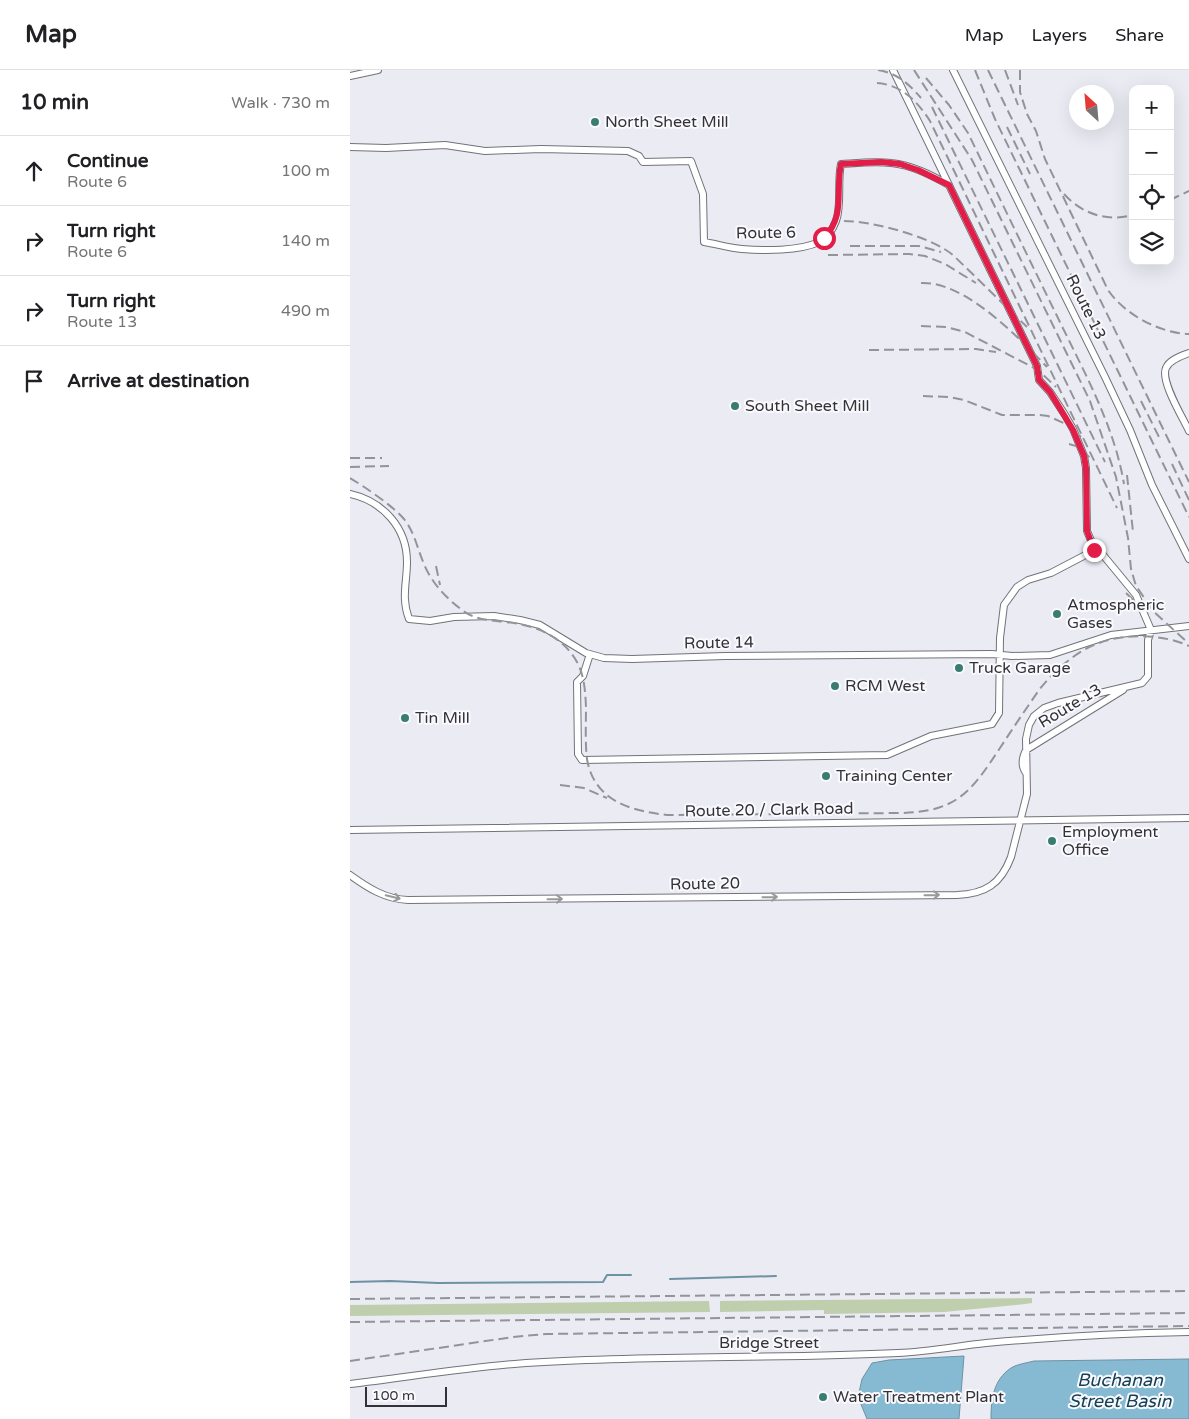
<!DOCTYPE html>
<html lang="en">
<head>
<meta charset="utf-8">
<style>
  body { margin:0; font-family:"Varela Round",sans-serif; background:#f6f6f6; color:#202124 }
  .controls { position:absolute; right:15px; top:15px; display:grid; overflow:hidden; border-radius:10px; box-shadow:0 5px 20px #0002 }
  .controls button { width:45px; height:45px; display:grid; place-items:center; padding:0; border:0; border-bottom:1px solid #e0e0e0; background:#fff; color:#202124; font:25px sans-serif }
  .compass { position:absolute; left:719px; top:15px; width:45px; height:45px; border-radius:50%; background:#fff; box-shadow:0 5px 20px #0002; rotate:334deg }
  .scale { position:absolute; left:15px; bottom:12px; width:82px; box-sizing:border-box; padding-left:5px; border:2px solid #333337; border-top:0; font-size:14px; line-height:18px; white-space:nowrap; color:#333337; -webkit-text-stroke:4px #f9f9fe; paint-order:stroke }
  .stop { position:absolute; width:15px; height:15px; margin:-11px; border:4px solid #e11d48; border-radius:50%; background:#fff }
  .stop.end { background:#e11d48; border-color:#fff; box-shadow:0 1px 5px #0008 }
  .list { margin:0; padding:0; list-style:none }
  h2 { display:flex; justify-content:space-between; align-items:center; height:65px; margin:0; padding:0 20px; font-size:21px }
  h2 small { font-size:16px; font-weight:400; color:#757577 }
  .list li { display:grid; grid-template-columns:32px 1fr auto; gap:15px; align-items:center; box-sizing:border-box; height:70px; padding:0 20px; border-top:1px solid #e0e0e0 }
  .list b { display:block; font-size:19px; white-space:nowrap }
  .list p { margin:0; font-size:16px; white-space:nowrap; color:#757577 }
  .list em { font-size:16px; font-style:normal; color:#757577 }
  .icon { flex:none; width:28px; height:28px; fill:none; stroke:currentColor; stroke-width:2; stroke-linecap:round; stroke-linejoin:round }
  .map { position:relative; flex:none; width:839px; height:1349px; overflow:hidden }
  header { display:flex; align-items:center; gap:30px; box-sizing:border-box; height:70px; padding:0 25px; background:#fff; border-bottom:1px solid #e0e0e0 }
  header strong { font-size:24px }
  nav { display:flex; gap:28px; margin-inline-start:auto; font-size:18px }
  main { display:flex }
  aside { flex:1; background:#fff }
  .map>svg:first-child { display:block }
  .green { fill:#bfcead }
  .water { fill:#86bad3; stroke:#6d92a4 }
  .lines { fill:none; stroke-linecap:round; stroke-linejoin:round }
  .stream { stroke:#6d92a4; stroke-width:2 }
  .minor-casing { stroke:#72727a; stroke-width:8 }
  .minor { stroke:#fff; stroke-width:6 }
  .rail { stroke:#93939a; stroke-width:2; stroke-dasharray:10 5; stroke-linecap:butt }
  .oneway { stroke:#99999b }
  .route { stroke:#e11d48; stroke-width:6 }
  .poi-dot { fill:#3a7d6f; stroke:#f9f9fe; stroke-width:2 }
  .labels { text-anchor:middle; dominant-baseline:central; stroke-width:4; stroke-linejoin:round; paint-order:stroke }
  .poi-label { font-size:16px; fill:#333337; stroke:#f9f9fe; text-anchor:start }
  .street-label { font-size:16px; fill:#333337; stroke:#f9f9fe }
  .water-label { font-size:18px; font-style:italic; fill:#154154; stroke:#f9f9fe }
</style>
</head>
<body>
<header>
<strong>Map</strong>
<nav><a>Map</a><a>Layers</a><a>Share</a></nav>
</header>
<main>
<aside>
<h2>10 min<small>Walk · 730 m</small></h2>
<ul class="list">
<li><svg class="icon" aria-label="ahead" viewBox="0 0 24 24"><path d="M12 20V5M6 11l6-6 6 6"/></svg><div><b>Continue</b><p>Route 6</p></div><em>100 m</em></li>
<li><svg class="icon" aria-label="right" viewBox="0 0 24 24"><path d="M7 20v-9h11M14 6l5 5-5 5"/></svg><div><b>Turn right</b><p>Route 6</p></div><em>140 m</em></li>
<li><svg class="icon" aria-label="right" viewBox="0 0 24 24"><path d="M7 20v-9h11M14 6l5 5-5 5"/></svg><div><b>Turn right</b><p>Route 13</p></div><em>490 m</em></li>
<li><svg class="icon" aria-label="arrive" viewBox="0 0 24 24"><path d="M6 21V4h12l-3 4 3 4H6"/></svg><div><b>Arrive at destination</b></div></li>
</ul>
</aside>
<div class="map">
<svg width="839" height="1349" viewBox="0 0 839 1349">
  <rect width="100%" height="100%" fill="#ebebf4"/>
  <path class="green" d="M682,1228V1233L675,1234L594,1242L474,1244V1240L370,1242V1231Z
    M359,1231L360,1242L0,1246V1235Z"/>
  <path class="water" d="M614,1286L609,1349H517L508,1327L512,1309L522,1293L539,1290Z
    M839,1289V1349H641C641,1330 643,1310 661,1298C667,1294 677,1293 684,1291Z"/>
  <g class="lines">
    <path class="stream" d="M320,1209L426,1206
      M0,1212L40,1211L88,1213L253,1212L257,1205H281"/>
    <g class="minor-casing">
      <path id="minor" d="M543,0L687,296L689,310L700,322L715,345L723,359L734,386L736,398L737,461L745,480
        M603,0L755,307L780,360L802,415L839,489
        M0,6L28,0
        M0,77L36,78L95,75L135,81L191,79L278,81L289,86L293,92L341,91L353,124L354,172C367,174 379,178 392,179C413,181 450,181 469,172C477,168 483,159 486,151C492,135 487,112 491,94C507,93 525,91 541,93C562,95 581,105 599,115
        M839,283C831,286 819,290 816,298C810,311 833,348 839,361
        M0,424C32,431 57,457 57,492C57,512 51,528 59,549L80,551L104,547L144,546L170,550L190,555L236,583L254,588L282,589L375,586L642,584L662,586L700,585L761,565L839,556
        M676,703C671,696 672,688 676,680L773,620
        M0,760L839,748
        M0,805C18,818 35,829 58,830L607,825C635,824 651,814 661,787L677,724L676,669L679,655L684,646L694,638L708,633L792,613L798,606V570L801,560L786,525L753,485L745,480L701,503L678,510L667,517L654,535L650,568L649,643L642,654L581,666L537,685L232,690L228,684L227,612L233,606L240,584
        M0,1314C59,1307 117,1297 176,1293C300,1285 424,1289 548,1283C578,1282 607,1276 636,1273C704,1267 771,1263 839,1262"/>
    </g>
    <use href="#minor" class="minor"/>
    <path class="rail" d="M528,0C547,3 559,14 571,28
      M564,0L622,90L740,331L766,407L778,468L781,499L786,516L804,542L836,571
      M625,0L645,49L839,447
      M638,0L839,412
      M655,0L668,35
      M670,0V22L677,44L686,61L695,89L758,220C775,245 810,263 839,264
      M576,8L599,35L618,63C648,125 678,187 708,248C734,302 764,355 774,414
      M527,13C552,15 567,31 580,51L767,438
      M582,37L755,392
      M657,57L680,104
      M714,124C732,144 757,152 783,145
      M820,130L839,121
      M494,151C522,151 583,167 604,186L677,257
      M500,176H569L591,182
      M478,185L559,184L575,186L595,194L626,213
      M571,213C615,211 668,267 697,297
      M571,256L596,257L615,262L688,300L706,317
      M519,280L626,279L646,282
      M573,326L599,327L614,330L652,345H690L698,346L718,355L731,367
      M791,331L811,371
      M719,374L729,377L740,388
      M0,388H32
      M822,394L839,430
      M0,397L39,396
      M777,405L783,462
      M0,408C15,417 43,436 54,449C65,463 67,478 74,494C81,512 96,528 112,540C125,550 139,550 155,552C179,554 206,563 221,583C234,599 235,617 236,637C236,654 235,672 237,689C244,731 281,741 317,745L550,743C607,742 621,722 650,678C663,658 676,639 689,620C704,601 726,581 749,573C776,563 813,564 839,576
      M86,496L90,515
      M776,523L798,544
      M210,715L234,718L257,728
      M0,1229L839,1221
      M0,1252L839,1243
      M0,1291L163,1267L196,1264L839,1256"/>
  </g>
  <defs><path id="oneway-shaft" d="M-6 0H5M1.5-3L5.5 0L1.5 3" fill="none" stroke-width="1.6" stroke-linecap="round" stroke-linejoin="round" transform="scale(1.25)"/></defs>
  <g class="oneway">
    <use href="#oneway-shaft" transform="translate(582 825) rotate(-1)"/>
    <use href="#oneway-shaft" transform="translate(43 827) rotate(14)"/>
    <use href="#oneway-shaft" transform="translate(420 827) rotate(-1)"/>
    <use href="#oneway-shaft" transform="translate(205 829) rotate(-1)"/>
  </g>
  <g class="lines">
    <path class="route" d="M474,168C496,145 485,122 491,94L531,92L550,94L568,100L599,115L687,296L689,310L700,322L714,345L723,360L734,386L736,398L737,461L744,480"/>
  </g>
  <g class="poi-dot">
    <circle cx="245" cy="52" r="5"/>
    <circle cx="385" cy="336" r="5"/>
    <circle cx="707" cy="544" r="5"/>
    <circle cx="609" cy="598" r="5"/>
    <circle cx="485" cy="616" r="5"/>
    <circle cx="55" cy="648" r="5"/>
    <circle cx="476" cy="706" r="5"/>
    <circle cx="702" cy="771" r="5"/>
    <circle cx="473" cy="1327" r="5"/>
  </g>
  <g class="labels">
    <g class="poi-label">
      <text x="255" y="52">North Sheet Mill</text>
      <text x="395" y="336">South Sheet Mill</text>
      <text x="717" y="535">Atmospheric<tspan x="717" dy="18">Gases</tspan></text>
      <text x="619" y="598">Truck Garage</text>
      <text x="495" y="616">RCM West</text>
      <text x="65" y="648">Tin Mill</text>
      <text x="486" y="706">Training Center</text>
      <text x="712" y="762">Employment<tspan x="712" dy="18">Office</tspan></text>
      <text x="483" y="1327">Water Treatment Plant</text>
    </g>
    <g class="street-label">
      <text transform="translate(416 163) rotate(-1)">Route 6</text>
      <text transform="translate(736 237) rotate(64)">Route 13</text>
      <text transform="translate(369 573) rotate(-1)">Route 14</text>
      <text transform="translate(720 636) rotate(-31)">Route 13</text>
      <text transform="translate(419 740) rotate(-1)">Route 20 / Clark Road</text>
      <text transform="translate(355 814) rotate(-1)">Route 20</text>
      <text x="419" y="1273">Bridge Street</text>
    </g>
    <g class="water-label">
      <text x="770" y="1310">Buchanan<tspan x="770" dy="21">Street Basin</tspan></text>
    </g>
  </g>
</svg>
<div class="controls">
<button>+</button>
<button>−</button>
<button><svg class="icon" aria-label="locate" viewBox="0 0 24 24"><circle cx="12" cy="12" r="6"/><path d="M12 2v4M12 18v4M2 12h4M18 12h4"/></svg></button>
<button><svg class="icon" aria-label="layers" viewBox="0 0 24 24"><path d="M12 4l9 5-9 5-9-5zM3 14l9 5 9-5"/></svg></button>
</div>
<svg class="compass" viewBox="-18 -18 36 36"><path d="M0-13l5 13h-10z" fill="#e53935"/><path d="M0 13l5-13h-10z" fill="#757577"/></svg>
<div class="scale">100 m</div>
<div class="stop" style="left:474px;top:168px"></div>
<div class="stop end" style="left:744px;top:480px"></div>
</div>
</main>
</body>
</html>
